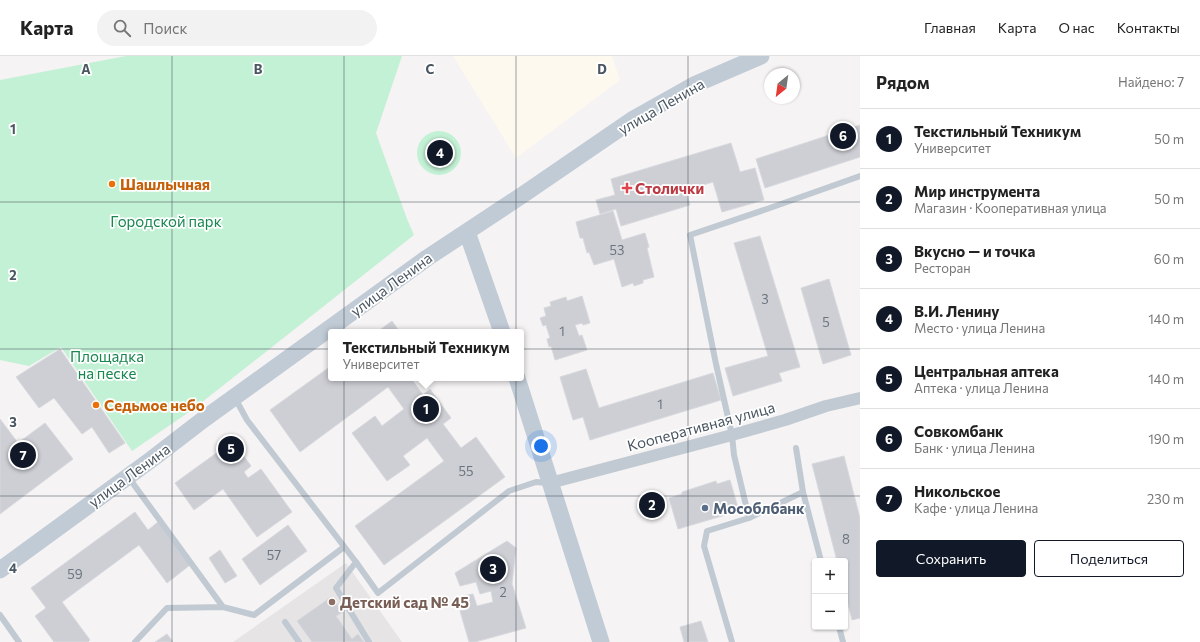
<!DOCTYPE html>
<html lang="ru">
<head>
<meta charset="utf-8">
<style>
  body { margin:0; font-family:Commissioner,sans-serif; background:#f2f2f2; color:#222 }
  .controls { position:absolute; right:12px; bottom:12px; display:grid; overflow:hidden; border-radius:4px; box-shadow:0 1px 3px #0004 }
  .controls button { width:36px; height:36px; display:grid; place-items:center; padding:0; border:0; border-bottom:1px solid #e0e0e0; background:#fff; color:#222; font:20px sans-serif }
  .compass { position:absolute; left:764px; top:12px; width:36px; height:36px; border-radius:50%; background:#fff; box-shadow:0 1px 3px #0004; rotate:209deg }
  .you { position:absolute; left:541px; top:390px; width:14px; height:14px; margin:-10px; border:3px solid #fff; border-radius:50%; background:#1a73e8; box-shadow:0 0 0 6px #1a73e833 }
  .badge { display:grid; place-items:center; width:26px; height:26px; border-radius:50%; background:#111827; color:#fff; font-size:13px; font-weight:700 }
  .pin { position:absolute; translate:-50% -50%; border:2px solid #fff; box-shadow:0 1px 4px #0006 }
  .popup { position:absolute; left:328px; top:273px; width:196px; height:52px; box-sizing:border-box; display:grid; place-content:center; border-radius:4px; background:#fff; filter:drop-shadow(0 1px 3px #0005); font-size:13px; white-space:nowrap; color:#767676 }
  .popup b { font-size:15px; color:#222 }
  .popup::after { content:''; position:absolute; left:50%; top:100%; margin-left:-8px; border:8px solid transparent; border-top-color:#fff }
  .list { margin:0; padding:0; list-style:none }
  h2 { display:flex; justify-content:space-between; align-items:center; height:52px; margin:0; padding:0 16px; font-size:17px }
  h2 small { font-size:13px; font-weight:400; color:#767676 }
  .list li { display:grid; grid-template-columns:26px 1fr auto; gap:12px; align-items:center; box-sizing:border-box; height:60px; padding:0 16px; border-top:1px solid #e0e0e0 }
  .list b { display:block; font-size:15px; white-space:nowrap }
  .list p { margin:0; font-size:13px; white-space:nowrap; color:#767676 }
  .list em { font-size:13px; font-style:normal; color:#767676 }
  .actions { display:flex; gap:8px; padding:12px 16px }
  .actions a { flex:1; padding:9px 0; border:1px solid #111827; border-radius:4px; text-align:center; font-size:14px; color:#111827 }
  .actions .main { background:#111827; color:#fff }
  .icon { flex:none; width:22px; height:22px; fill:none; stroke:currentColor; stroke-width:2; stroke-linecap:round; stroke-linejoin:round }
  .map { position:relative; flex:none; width:860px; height:586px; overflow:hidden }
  header { display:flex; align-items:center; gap:24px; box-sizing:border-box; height:56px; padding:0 20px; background:#fff; border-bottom:1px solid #e0e0e0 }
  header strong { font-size:19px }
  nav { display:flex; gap:22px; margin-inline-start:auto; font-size:14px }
  .search { width:280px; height:36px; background:#f2f2f2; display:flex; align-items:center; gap:10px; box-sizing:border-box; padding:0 14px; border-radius:22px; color:#767676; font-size:15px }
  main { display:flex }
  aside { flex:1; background:#fff }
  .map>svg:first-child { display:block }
  .commercial { fill:#fdf9ef }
  .education { fill:#e6e4e5 }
  .green { fill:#c3f1d5 }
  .building { fill:#cdcfd5; stroke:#d7d9de }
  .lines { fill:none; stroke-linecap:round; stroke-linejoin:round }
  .service { stroke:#c1cad2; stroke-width:6 }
  .minor { stroke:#c1cad2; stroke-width:12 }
  .secondary { stroke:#c1cbd6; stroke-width:17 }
  .grid { fill:none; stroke:#4a5661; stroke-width:1; stroke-opacity:0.55 }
  .food-dot { fill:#e8710a; stroke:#fff; stroke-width:1.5 }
  .health-dot { fill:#e0444e; stroke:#fff; stroke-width:1.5 }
  .service-dot { fill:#5c6f8a; stroke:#fff; stroke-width:1.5 }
  .education-dot { fill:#8d6e63; stroke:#fff; stroke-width:1.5 }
  .labels { text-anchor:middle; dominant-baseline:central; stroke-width:3.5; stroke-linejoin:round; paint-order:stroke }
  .number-label { font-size:13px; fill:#6b747e }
  .street-label { font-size:15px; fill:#4a5661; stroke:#fff }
  .food-label { font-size:15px; font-weight:bold; fill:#c56008; stroke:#fff; text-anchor:start }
  .health-label { font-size:15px; font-weight:bold; fill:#be3a42; stroke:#fff; text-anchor:start }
  .park-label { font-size:15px; fill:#17864f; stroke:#fff }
  .service-label { font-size:15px; font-weight:bold; fill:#4e5e75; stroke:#fff; text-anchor:start }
  .education-label { font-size:15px; font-weight:bold; fill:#785e54; stroke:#fff; text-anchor:start }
  .grid-label { font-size:13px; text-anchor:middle; font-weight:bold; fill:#4a5661; stroke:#fff; stroke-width:3.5; stroke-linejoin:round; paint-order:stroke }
</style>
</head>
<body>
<header>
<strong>Карта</strong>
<div class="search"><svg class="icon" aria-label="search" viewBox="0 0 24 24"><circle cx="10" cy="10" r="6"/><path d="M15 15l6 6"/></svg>Поиск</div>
<nav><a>Главная</a><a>Карта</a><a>О нас</a><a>Контакты</a></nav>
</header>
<main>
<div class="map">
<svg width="860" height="586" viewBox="0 0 860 586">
  <rect width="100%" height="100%" fill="#f5f3f3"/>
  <path class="commercial" d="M453,0H612L620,24L516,102Z"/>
  <path class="education" d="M346,507L402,586H233Z"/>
  <path class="green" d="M126,0H402L376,77L407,163L414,179L192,354L132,395L61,291L29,310L0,304V24Z
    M417 97a22 22 0 1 1 44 0a22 22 0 1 1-44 0Z"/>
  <path class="building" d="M860,69V101L765,132L756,103Z
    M731,87L740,116L755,112L764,144L722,156L713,126L686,134L690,149L621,170L616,153L600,158L596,144L615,139L611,123Z
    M613,155L622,184L645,177L649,191L647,192L654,221L643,224V227L634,230L633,227L622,231L614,203L594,209L589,196L587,197L583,182H580L576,166Z
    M760,180L800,311L779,317L782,325L733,340L725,312L768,300L734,187Z
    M829,223L851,299L823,308L801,232Z
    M582,240L590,267L583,269L582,267L575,269L579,280L582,279L587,294L555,304L551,290L549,291L547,283L550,282L546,269L543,270L540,262L546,260L544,252L551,250L550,246L566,241L567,245Z
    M392,265L400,276H377Z
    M60,293L125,387L109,397L92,371L82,378L54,342L39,352L16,321Z
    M331,310V322H411L423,339L430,333L451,362L443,368L461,392L476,381L505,421L384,509L355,470L444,405L427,382L403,400L410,409L387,425L352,377L375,360L382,370L404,353L388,331L300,396L270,354Z
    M586,313L599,352L713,317L721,344L590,384L583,361L573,364L560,321Z
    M0,363L18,387L45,367L73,403L0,458Z
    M233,385L251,410L244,416L248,422L261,413L292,456L257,481L223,433L194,454L175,427Z
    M844,400L860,462V562L852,564L845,536V505H837L812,408Z
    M730,424L739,455L678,473L669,442L682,438V436L716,425L717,428Z
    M135,456L148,474L158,466L190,509L167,527L139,489L62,546L90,584L88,586H54L35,560L46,552L31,532Z
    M288,469L307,495L260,529L242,503Z
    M507,485L516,492L512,528L526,572L475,586H469L460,555L468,553L463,540L473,538L477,550L493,546L491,535L480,538L476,526L460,530L455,517Z
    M220,494L237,520L225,527L209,502Z
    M331,541L343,556L336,560L352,583L358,578L364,586H312L297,565Z
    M701,565L708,586H684L680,571Z
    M167,578L173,586H155Z"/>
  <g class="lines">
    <path class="service" d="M235,342L247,364L356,506L378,537L509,435L536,426L548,427
      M796,392L803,436L821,505
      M129,422L223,551L167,552L135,586
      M749,462L803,436
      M356,506L336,532L369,586
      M223,551L254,559L344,491
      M0,559L19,586
      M285,566L299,586
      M839,571L843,586
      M732,586L704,490L707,475L749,462L734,399L732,379L716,308L690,179L767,153L860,120"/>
    <path class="minor" d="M550,427L732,379L785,364L826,350L860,342"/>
    <path class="secondary" d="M467,176L502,276
      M517,322L601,586
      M0,514L152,403L204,363L427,202L521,140L632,64L696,28L761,0"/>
  </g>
  <path class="grid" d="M172,0V586M344,0V586M516,0V586M688,0V586M0,146H860M0,293H860M0,440H860"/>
  <g class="food-dot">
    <circle cx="112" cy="128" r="4"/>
    <circle cx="96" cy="349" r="4"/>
  </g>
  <path class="health-dot" d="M625 126h4v4h4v4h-4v4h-4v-4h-4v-4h4z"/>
  <circle class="service-dot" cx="705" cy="452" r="4"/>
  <circle class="education-dot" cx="332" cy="546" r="4"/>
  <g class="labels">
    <g class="number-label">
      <text x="617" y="194">53</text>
      <text x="765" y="243">3</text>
      <text x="826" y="266">5</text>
      <text x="562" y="275">1</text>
      <text x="660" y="348">1</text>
      <text x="466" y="415">55</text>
      <text x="846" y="483">8</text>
      <text x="274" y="499">57</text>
      <text x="75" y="518">59</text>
      <text x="503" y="536">2</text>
    </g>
    <g class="street-label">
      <text transform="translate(661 50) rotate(-30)">улица Ленина</text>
      <text transform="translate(391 228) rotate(-36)">улица Ленина</text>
      <text transform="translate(701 370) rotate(-15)">Кооперативная улица</text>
      <text transform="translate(129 419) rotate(-36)">улица Ленина</text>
    </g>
    <g class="food-label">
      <text x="120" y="128">Шашлычная</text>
      <text x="104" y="349">Седьмое небо</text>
    </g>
    <g class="health-label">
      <text x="635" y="132">Столички</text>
    </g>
    <g class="park-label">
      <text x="166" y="165">Городской парк</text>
      <text x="107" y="300">Площадка<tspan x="107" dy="17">на песке</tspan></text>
    </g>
    <g class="service-label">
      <text x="713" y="452">Мособлбанк</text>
    </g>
    <g class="education-label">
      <text x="340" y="546">Детский сад № 45</text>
    </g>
  </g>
  <g class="grid-label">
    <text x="86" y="18">A</text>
    <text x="258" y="18">B</text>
    <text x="430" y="18">C</text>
    <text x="602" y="18">D</text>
    <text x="13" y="78">1</text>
    <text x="13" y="224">2</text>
    <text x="13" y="371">3</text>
    <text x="13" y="517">4</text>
  </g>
</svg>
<div class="controls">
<button>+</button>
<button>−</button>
</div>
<svg class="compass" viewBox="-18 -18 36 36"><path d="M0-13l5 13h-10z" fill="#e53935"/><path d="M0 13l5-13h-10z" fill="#767676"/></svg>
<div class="you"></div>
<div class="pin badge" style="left:426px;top:353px">1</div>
<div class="popup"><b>Текстильный Техникум</b>Университет</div>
<div class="pin badge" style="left:652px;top:449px">2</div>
<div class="pin badge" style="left:493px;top:513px">3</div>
<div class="pin badge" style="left:440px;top:97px">4</div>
<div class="pin badge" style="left:231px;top:393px">5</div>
<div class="pin badge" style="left:843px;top:80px">6</div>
<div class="pin badge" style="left:23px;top:399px">7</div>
</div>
<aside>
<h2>Рядом<small>Найдено: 7</small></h2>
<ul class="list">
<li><span class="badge">1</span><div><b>Текстильный Техникум</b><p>Университет</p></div><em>50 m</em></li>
<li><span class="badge">2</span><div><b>Мир инструмента</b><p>Магазин · Кооперативная улица</p></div><em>50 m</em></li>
<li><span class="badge">3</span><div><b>Вкусно — и точка</b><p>Ресторан</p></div><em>60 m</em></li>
<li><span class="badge">4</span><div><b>В.И. Ленину</b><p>Место · улица Ленина</p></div><em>140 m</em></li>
<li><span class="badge">5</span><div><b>Центральная аптека</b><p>Аптека · улица Ленина</p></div><em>140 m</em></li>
<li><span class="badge">6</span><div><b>Совкомбанк</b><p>Банк · улица Ленина</p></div><em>190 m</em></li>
<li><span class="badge">7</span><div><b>Никольское</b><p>Кафе · улица Ленина</p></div><em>230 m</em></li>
</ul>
<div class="actions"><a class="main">Сохранить</a><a>Поделиться</a></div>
</aside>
</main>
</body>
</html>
